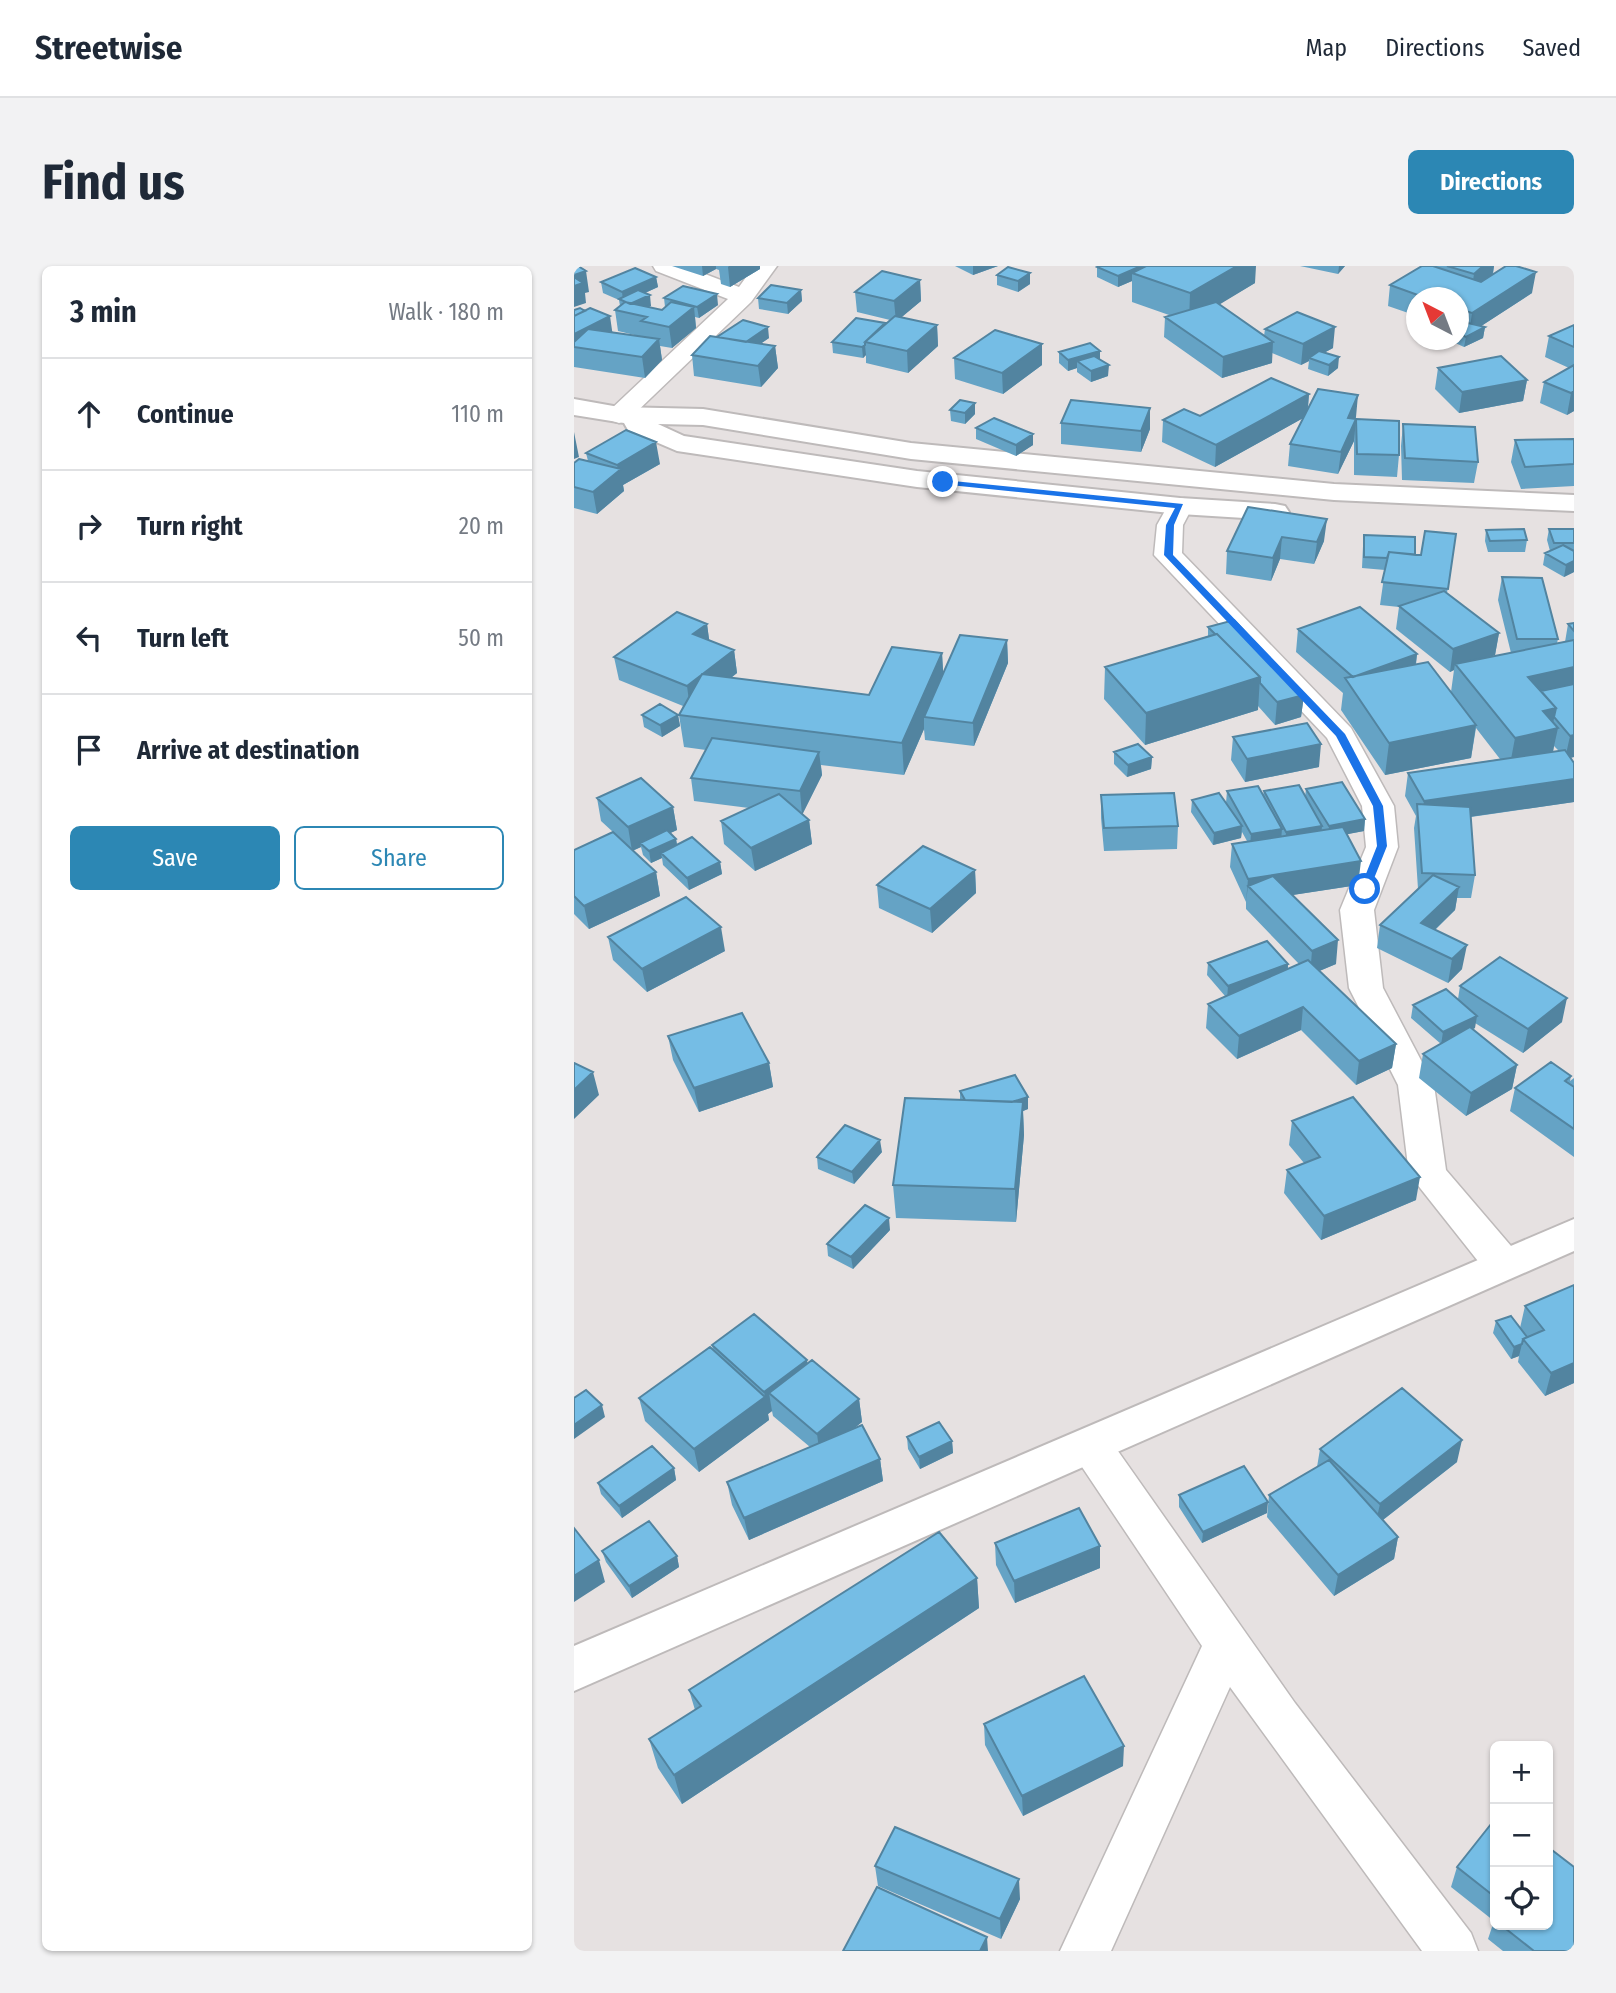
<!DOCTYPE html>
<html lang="en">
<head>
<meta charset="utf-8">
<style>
  body { margin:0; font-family:"Fira Sans Condensed",sans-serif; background:#f2f2f3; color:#1f2937 }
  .controls { position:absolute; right:21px; bottom:21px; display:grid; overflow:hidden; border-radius:10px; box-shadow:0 2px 5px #0004 }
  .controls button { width:63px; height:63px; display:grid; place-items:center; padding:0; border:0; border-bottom:2px solid #e0e1e3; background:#fff; color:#1f2937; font:35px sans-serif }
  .compass { position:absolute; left:832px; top:21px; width:63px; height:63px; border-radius:50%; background:#fff; box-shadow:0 2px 5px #0004; rotate:318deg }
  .stop { position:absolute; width:21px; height:21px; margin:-16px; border:5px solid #1a73e8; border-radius:50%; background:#fff }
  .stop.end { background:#1a73e8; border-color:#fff; box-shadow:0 2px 7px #0008 }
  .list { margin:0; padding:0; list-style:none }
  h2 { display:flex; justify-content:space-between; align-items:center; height:91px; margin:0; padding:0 28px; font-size:30px }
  h2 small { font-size:23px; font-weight:400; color:#747a83 }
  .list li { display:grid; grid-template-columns:46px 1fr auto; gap:21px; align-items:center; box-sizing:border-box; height:112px; padding:0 28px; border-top:2px solid #e0e1e3 }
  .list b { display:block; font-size:26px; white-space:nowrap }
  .list em { font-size:23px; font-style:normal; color:#747a83 }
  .actions { display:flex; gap:14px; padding:21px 28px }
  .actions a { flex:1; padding:16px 0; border:2px solid #2c87b4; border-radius:10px; text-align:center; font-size:24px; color:#2c87b4 }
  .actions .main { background:#2c87b4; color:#fff }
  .icon { flex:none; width:38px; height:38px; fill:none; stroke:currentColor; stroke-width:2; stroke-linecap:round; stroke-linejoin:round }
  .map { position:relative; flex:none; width:1000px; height:1685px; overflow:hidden; border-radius:10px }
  header { display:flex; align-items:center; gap:42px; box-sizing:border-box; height:98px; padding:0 35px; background:#fff; border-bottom:2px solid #e0e1e3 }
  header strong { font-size:33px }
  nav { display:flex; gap:38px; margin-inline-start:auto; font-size:24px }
  .intro { display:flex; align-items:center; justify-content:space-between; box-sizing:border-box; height:168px; padding:0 42px }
  h1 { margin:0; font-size:49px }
  .button { padding:18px 32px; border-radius:10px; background:#2c87b4; color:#fff; font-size:24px; font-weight:700 }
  main { display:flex; gap:42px; padding:0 42px }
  aside { flex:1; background:#fff; border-radius:10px; box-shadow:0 2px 5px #0004 }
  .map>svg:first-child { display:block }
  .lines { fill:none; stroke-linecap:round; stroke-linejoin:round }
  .street-casing { stroke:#bebaba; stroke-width:3 }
  .secondary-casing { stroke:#bebaba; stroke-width:4 }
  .primary-casing { stroke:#bebaba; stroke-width:4 }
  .street { fill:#fff; fill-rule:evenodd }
  .secondary { fill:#fff; fill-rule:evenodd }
  .primary { fill:#fff; fill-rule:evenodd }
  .wall { fill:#65a3c5; fill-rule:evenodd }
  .shaded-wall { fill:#5284a0 }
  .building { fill:#75bde5; stroke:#5284a0; stroke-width:2 }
  .route { fill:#1a73e8 }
</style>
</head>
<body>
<header>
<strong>Streetwise</strong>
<nav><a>Map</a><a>Directions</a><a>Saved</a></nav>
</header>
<div class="intro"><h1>Find us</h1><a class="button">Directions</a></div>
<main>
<aside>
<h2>3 min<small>Walk · 180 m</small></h2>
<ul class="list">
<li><svg class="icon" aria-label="ahead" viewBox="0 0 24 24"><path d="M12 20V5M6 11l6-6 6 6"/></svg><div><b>Continue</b></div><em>110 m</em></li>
<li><svg class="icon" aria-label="right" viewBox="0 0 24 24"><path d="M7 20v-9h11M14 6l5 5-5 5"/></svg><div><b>Turn right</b></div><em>20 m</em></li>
<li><svg class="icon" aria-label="left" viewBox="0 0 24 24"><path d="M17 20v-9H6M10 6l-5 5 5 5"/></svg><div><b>Turn left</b></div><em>50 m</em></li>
<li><svg class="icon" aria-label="arrive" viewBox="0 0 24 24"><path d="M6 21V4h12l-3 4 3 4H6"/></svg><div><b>Arrive at destination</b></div></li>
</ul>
<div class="actions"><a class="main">Save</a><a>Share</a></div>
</aside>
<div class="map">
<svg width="1000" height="1685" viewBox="0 0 1000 1685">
  <rect width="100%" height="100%" fill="#e6e1e1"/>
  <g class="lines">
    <g class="street-casing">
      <path id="street" d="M79,0H110L165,21L180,0H203L177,36L54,154L45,157L36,154L32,149L36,144L154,33L82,5Z
        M606,232L615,234L619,240L609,259L608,287L777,462L820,540L824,581L800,644L809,722L860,819L872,904L943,987L949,998L943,1009L929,1013L915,1009L835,908L824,819L775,722L766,644L792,581L788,540L753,472L580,289L583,259L597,234Z
        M517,1162L532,1168L721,1437L897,1667L904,1685H848L656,1421L537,1685H486L628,1380L502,1192L496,1180L502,1168Z"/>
    </g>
    <g class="secondary-casing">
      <path id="secondary" d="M1000,953V985L0,1425V1380Z"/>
    </g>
    <g class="primary-casing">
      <path id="primary" d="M0,133L45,141L129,143L337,177L760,218L1000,229V245L760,234L337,193L129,159L84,158L110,170L343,205L606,232L701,238L711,240L715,246L711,252L701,254L606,248L343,221L103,185L54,164L50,157L0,149Z"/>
    </g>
    <use href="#street" class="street"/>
    <use href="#secondary" class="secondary"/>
    <use href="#primary" class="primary"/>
  </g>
  <path class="wall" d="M98,0H186V3L156,21L147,18L145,4L142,3L129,10Z
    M381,0H424L399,9Z
    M726,0H771L764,8Z
    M862,0H920L919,9L958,27L907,60L911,61L909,72L890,81L877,75V74H885V32H843V50L814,40L816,19L862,1Z
    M523,1L681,17L645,38L690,70L691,63L759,82L750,87L764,102L754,110L734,103L735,95L727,99L698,87V97L648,112L590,71L591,51L595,49L558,36V15L544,21L523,11Z
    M423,9L456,18L444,26L423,19Z
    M82,11L84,21L71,27L77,40L74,41L88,44L91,41L90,32L144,39L125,52L121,51L122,62L98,82L86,80L88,94L71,112L0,101V44L39,66L69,71L44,65L41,44L46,40L45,34L29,27L27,16Z
    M346,14L347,35L327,51L363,59L364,80L334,107L292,97V89L289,92L259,87L258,76L311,59L316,54L283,46L281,26Z
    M227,24L228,35L214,48L185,43L184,32Z
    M1000,59V145L993,149L966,137L970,116L995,102L971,91L975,70Z
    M143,71L195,72L186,78L201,80L204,102L187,121L120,110L118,89Z
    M468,78V99L429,128L381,113L380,92Z
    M485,86L534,110L517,116L503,106V102L494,105L485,97Z
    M864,102L953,114L949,135L885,147L861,123Z
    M735,128L734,143L782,151L780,175L764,208L714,200L716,178L729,152L641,201L588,176L589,154L626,150Z
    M401,137V148L391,158L377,155L376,144Z
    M576,142V163L567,186L487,178V157Z
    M782,153L825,189L823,211L780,209V174Z
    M829,158L904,196L900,217L828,214L827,180Z
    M402,162L459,168V179L442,190L402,173Z
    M1000,173V220L947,223L937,196L941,174Z
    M12,187L86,198L49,219L50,225L23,248L0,242V197L14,195Z
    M674,241L750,275L740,298L706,293L697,315L652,308L653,285Z
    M975,263H1000V306L990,311L969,299L971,287L976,285L973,274Z
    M912,264L953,274L951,286H914L911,275Z
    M882,268L873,327L925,367L921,389L915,391L937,387L924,334L928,311L984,373L983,377L991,376L994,358L1000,357V491L995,492L1000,536L897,551L901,609L897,632H883L881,644L861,664L888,703L874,717L803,682L806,659L844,623L840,562L842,550L831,530L834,507L926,493L902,462L897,492L811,509L767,444L769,427L722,386L724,363L843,388L842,399L877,426L880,404L876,406L822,363L825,341L806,339L811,304L788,302L789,280L790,269L841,289H847ZM980,480L985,485L979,486Z
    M133,358L135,374L160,384L163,407L157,412L295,429L368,387L369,408L433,374L434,397L400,480L351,474L350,463L330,509L247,499L248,509L228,549L235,554L238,578L181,605L150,578L147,555L175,542L120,535L117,512L132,484L110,481L105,449L109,440L45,414L40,391Z
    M634,361L730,429L727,451L701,459L684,440V444L571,479L530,433L531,401L634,370Z
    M68,449H104L106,460L88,471L70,461Z
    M659,471L745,501L671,516L657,494Z
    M540,486L578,491L577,503L553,511L540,498Z
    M732,523L791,553L790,565L773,568L784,619L718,629L762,698L745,705L822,778L818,802L782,819L727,764L663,793L632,762L634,738L651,730L633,709L634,697L714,698V703L725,698L672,643V636L656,601L658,578L673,575L668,566L667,572L639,579L617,546L618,534L652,537L653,525L689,529L690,525L731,531Z
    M527,529L604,560L603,583L530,585L527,552Z
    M23,532L99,541L103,564L96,567L102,573L103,579L146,596L148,608L115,624L89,599L88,592L77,597L69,589L67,581L58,585L82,606L86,630L15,663L0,648V584L39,566L27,555Z
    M401,604L402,627L358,667L305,642L303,619Z
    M34,671L151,685L73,726L39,694Z
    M886,720L988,756L949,787L901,757V762L898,763L943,799L938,823L892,850L845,812L849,788L867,778L837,752L839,739L884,733Z
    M94,770L195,797L199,821L125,846L99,794Z
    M997,810L996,815L1000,812V891L936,845L941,822Z
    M386,825L454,843L449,845L450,869L442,956L322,952L319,919L386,834Z
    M718,855L842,934L747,974L710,927L713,904L730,897L715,879Z
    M308,886L280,918L244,903L243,891Z
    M316,964L279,1003L254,990L253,978Z
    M1000,1019V1117L971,1130L944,1096L945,1090L937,1093L919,1067L922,1055L946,1062L951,1040Z
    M138,1079L234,1098L285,1133L288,1156L279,1163L306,1193L309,1215L175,1274L158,1239L153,1216L236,1181L199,1150L198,1145L194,1148L195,1154L125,1206L71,1155L65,1132L139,1084Z
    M333,1171L378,1175L379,1187L346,1203L334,1183Z
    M746,1183L883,1196L809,1254L824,1271L820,1293L760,1330L693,1251L695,1229L743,1201Z
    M100,1202L102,1214L48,1252L27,1228L24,1217Z
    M605,1229L693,1247L628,1277L605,1241Z
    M421,1277L526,1280V1302L441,1337L422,1299Z
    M28,1285L103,1290L105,1301L58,1332L32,1296Z
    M403,1312L405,1342L108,1538L84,1502L75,1473L121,1444L115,1424Z
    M410,1458L549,1500L449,1550L411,1479Z
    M921,1553V1659H974L1000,1685H929L914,1673L920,1655L877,1621L883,1601Z
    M301,1600L446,1633L427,1673L304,1620Z"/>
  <path class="shaded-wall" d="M128,0H142V3L129,10Z
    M155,0H186V3L156,21L154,1Z
    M399,0H424L399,9Z
    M567,0H577L558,7V15L544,21V10Z
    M663,0H682L681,17L615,57L616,27Z
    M765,0H771L764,8Z
    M909,0H920L918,11L897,28L900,8Z
    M12,5L15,26L11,27L12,37L0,41V9Z
    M962,6L958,27L895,68L898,47Z
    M456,7V18L444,26V15Z
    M82,11L84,21L51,36L49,35L48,26Z
    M346,14L347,35L322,56L320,35Z
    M227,24L228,35L214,48L213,37Z
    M143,28L144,39L125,52L123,41Z
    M76,29L77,40L60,48L56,38Z
    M120,41L122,62L98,82L95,61Z
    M36,50L39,71L0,81V68Z
    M363,59L364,80L334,107L333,85Z
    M194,61L195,72L167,91L165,80Z
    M761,61L759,82L738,93L735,92V95L727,99L729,78Z
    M911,61L909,72L890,81L892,71Z
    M85,73L88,94L71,112L68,91Z
    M699,76L698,97L648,112L649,91Z
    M468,78V99L429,128L428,107Z
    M291,79L292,89L289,92L288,81Z
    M201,80L204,102L187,121L184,100Z
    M526,85V95H503V102L494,105V94Z
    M765,91L764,102L754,110L755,99Z
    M535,99L534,110L517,116V105Z
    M953,114L949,135L885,147L888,126Z
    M1000,125V145L993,149L997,127Z
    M735,128L733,150L641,201L642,179Z
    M784,129L782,151L771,173L774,152Z
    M401,137V148L391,158V147Z
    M576,142V163L567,186V165Z
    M782,153L780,175L764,208L767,186Z
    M0,166L5,191L0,193Z
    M459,168V179L442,190V179Z
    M82,176L86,198L49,219L50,225L23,248L19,226L44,205L43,199Z
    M753,253L750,275L740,298L743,276Z
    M708,271L706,293L697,315L699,292Z
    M1000,295V306L990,311L992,299Z
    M133,358L136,380L119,368Z
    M925,367L921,389L885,403L881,398L880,404L876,406L879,383Z
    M433,374L434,397L400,480L399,457Z
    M160,384L163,407L116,443L113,420Z
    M368,387L370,420L350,451V463L330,509L328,477Z
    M843,388L840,411H779Z
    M1000,401V432L969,438L954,411Z
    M686,411L684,444L571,479L572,447Z
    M730,429L727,451L701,459L703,436Z
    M982,442L978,463L984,462L977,494L935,504L941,472L969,445Z
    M104,449L106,460L88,471L86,459Z
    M902,459L897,492L811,509L815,477Z
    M1000,469V491L991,493L996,470Z
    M747,478L745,501L671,516L673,493Z
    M245,486L248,509L228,549L226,525Z
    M578,491L577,503L553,511L554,499Z
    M1000,513V536L846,558L850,535Z
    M99,541L103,564L69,580L66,577L67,581L58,585L54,561Z
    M791,553L790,565L754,572L755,560Z
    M235,554L238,578L181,605L177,582Z
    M668,560L667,572L639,579L640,567Z
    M748,560L747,572L711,578L712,566Z
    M708,563L707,575L676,581L677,568Z
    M102,573L104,585L87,587L88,592L77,597L75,585Z
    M787,595L784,619L687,634L674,620L672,636L674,613Z
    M146,596L148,608L115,624L113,612Z
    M401,604L402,627L358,667L356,643Z
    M82,606L86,630L15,663L10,640Z
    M885,621L881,644L846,678L847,657Z
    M147,661L151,685L73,726L68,703Z
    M764,674L762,698L736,709L738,685Z
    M893,679L888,703L874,717L878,693Z
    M714,698L713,711L653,733L654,720Z
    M993,732L988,756L949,787L954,763Z
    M729,741L727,764L663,793L665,770Z
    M903,750L901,762L867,779L869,766Z
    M822,778L818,802L782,819L785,795Z
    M195,797L199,821L125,846L120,822Z
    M943,799L938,823L892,850L897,827Z
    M19,806L25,829L0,853V824Z
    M454,831V843L449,845L450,869L442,956L441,923L398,847Z
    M306,874L308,886L280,918L278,906Z
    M846,911L842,934L747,974L750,950Z
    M315,952L316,964L279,1003L277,991Z
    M948,1078L945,1090L937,1093L940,1081Z
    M233,1094L237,1117L195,1127L198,1145L194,1148L195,1154L125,1206L120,1183L191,1131L190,1126Z
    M1000,1097V1117L971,1130L977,1107Z
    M285,1133L288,1156L246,1190L243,1168Z
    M28,1139L31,1151L0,1173V1159Z
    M888,1174L883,1196L801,1260L806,1238Z
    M378,1175L379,1187L346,1203L345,1191Z
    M306,1193L309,1215L175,1274L170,1252Z
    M100,1202L102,1214L48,1252L45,1240Z
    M694,1236L693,1247L628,1277L629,1266Z
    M824,1271L820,1293L760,1330L764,1309Z
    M526,1280V1302L441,1337L440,1315Z
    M103,1290L105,1301L58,1332L55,1320Z
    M25,1294L31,1316L0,1336V1310Z
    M403,1312L405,1342L108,1538L100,1509Z
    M550,1480L549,1500L449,1550L448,1530Z
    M445,1613L446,1633L427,1673L426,1653Z
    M413,1671L414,1685H406Z"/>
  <path class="building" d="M0,0H4L12,5L0,9Z
    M525,0H567L544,10L523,1Z
    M572,0H663L616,27L558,7Z
    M848,0H859L907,16L932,0H942L962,6L898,47L885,43V32H852L816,19Z
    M873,0H909L900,8Z
    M434,1L456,7L444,15L423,9Z
    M61,2L82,11L48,26L27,16Z
    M308,5L346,14L320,35L281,26Z
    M0,11L9,17L0,20Z
    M197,19L227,24L213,37L184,32Z
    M109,20L143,28L123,41L90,32Z
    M64,24L76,29L56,38L45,33Z
    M51,36L88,44L97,36L120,41L95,61L67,55L73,51L41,44Z
    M642,36L699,76L649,91L591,51Z
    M6,42L11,45L0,50V44Z
    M16,42L36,50L0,68V50Z
    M723,46L761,61L729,78L691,63Z
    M321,50L363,59L333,85L291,76Z
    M282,52L311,57L291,76V79L288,81L258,76Z
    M169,54L194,61L172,76L143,71Z
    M894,57L911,61L892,71L885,67V61Z
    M1000,59V81L975,70Z
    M14,63L85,73L68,91L0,81V76Z
    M421,64L468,78L428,107L380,92Z
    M136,70L201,80L184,100L118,89Z
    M516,77L526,85L494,94L485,86Z
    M745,85L765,91L755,99L735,92Z
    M520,90L535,99L517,105L503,95Z
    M927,90L953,114L888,126L864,102Z
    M1000,99V125L997,127L970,116Z
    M697,112L735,128L642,179L589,154L610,143L626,150Z
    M744,123L784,129L774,152L782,153L767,186L716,178Z
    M386,134L401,137L391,147L376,144Z
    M497,134L576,142L567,165L487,157Z
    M420,152L459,168L442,179L402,162Z
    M782,153L825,155V189L783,188Z
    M829,158L901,161L904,196L831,192Z
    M52,164L82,176L43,199L12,187Z
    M1000,173V198L951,201L941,174Z
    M5,193L47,203L19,226L0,221V197Z
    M674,241L753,253L743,276L708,271L699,292L653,285Z
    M950,263L953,274L916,275L912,264Z
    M975,263H1000V277H980Z
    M851,265L882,268L874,323L808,316L815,286L847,289Z
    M790,269L841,271V289L815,286L813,292L790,291Z
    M989,279L1000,285V295L992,299L971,287Z
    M928,311L968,312L984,373H943Z
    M870,325L925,367L879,383L825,340Z
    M786,341L843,388L779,411L724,363Z
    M103,346L133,358L119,368L160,384L113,420L40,391Z
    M660,354L730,429L703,436L686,417V411L643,368H641L634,361Z
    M1000,357V365L994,358Z
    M643,368L686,411L572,447L531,401Z
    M386,369L433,374L399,457L350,451Z
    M1000,374V401L954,411L982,442L969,445L984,462L941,472L881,398Z
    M318,381L368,387L328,477L105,449L128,408L295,429Z
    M854,396L902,459L815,477L771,412Z
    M1000,418V469L996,470L980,451L982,442L967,425Z
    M86,438L104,449L86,459L68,449Z
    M733,457L747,478L673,493L659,471Z
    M138,472L245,486L226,525L117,512Z
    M564,478L578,491L554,499L540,486Z
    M991,484L1000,497V513L850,535L834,507Z
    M67,512L99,541L54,561L23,532Z
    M768,516L791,553L755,560L732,523Z
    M725,519L748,560L712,566L690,525Z
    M684,520L708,563L677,568L653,525Z
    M600,527L604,560L530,562L527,529Z
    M645,527L668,560L640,567L618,534Z
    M205,528L235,554L177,582L147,555Z
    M843,538L896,541L901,609L848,607Z
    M769,561L787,595L674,613L658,578Z
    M93,564L102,573L75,585L66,577Z
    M39,566L82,606L10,640L0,630V584Z
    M118,571L146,596L113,612L87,587Z
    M349,580L401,604L356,643L303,619Z
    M859,609L885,621L847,657L893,679L878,693L806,659Z
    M699,610L764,674L738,685L674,620Z
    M112,631L147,661L68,703L34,671Z
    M693,675L714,698L654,720L634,697Z
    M926,691L993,732L954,763L886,720Z
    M734,694L822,778L785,795L729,741L665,770L634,738Z
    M872,723L903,750L869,766L839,739Z
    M168,747L195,797L120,822L94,770Z
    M896,761L943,799L897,827L849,788Z
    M977,796L997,810L991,815L1000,821V863L941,822Z
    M0,797L19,806L0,824Z
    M441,809L454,831L438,836L391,834L386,825Z
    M779,831L846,911L750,950L713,904L746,891L718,855Z
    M331,832L449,836L441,923L319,919Z
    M271,859L306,874L278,906L243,891Z
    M291,939L315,952L277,991L253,978Z
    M1000,1019V1097L977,1107L949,1073L970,1064L951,1040Z
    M180,1048L233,1094L190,1126L138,1079Z
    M937,1050L953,1071L949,1073L948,1078L940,1081L922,1055Z
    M136,1081L191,1131L120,1183L65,1132Z
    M238,1094L285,1133L243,1168L195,1127Z
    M828,1122L888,1174L806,1238L746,1183Z
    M12,1124L28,1139L0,1159V1132Z
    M365,1156L378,1175L345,1191L333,1171Z
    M288,1159L306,1193L170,1252L153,1216Z
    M78,1180L100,1202L45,1240L24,1217Z
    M755,1194L824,1271L764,1309L695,1229Z
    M670,1200L694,1236L629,1266L605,1229Z
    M505,1242L526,1280L440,1315L421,1277Z
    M75,1255L103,1290L55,1320L28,1285Z
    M0,1262L25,1294L0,1310Z
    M365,1266L403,1312L100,1509L75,1473L127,1440L115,1424Z
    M510,1410L550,1480L448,1530L410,1458Z
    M921,1553V1631L883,1601Z
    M321,1561L445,1613L426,1653L301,1600Z
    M974,1581L1000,1601V1685H960L927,1659H974Z
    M303,1621L413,1671L406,1685H269Z"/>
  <path class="route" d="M369,214L609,238L600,259L599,289L771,468L809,540L813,580L795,625L786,623L803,580L799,540L762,470L590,289L592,259L601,242L366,218Z"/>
</svg>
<div class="controls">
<button>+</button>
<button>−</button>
<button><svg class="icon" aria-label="locate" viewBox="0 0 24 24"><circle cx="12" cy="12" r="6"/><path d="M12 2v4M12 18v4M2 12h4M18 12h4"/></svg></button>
</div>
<svg class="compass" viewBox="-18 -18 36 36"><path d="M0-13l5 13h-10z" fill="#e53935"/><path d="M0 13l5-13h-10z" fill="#747a83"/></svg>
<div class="stop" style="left:791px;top:623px"></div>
<div class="stop end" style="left:369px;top:216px"></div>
</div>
</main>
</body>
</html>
